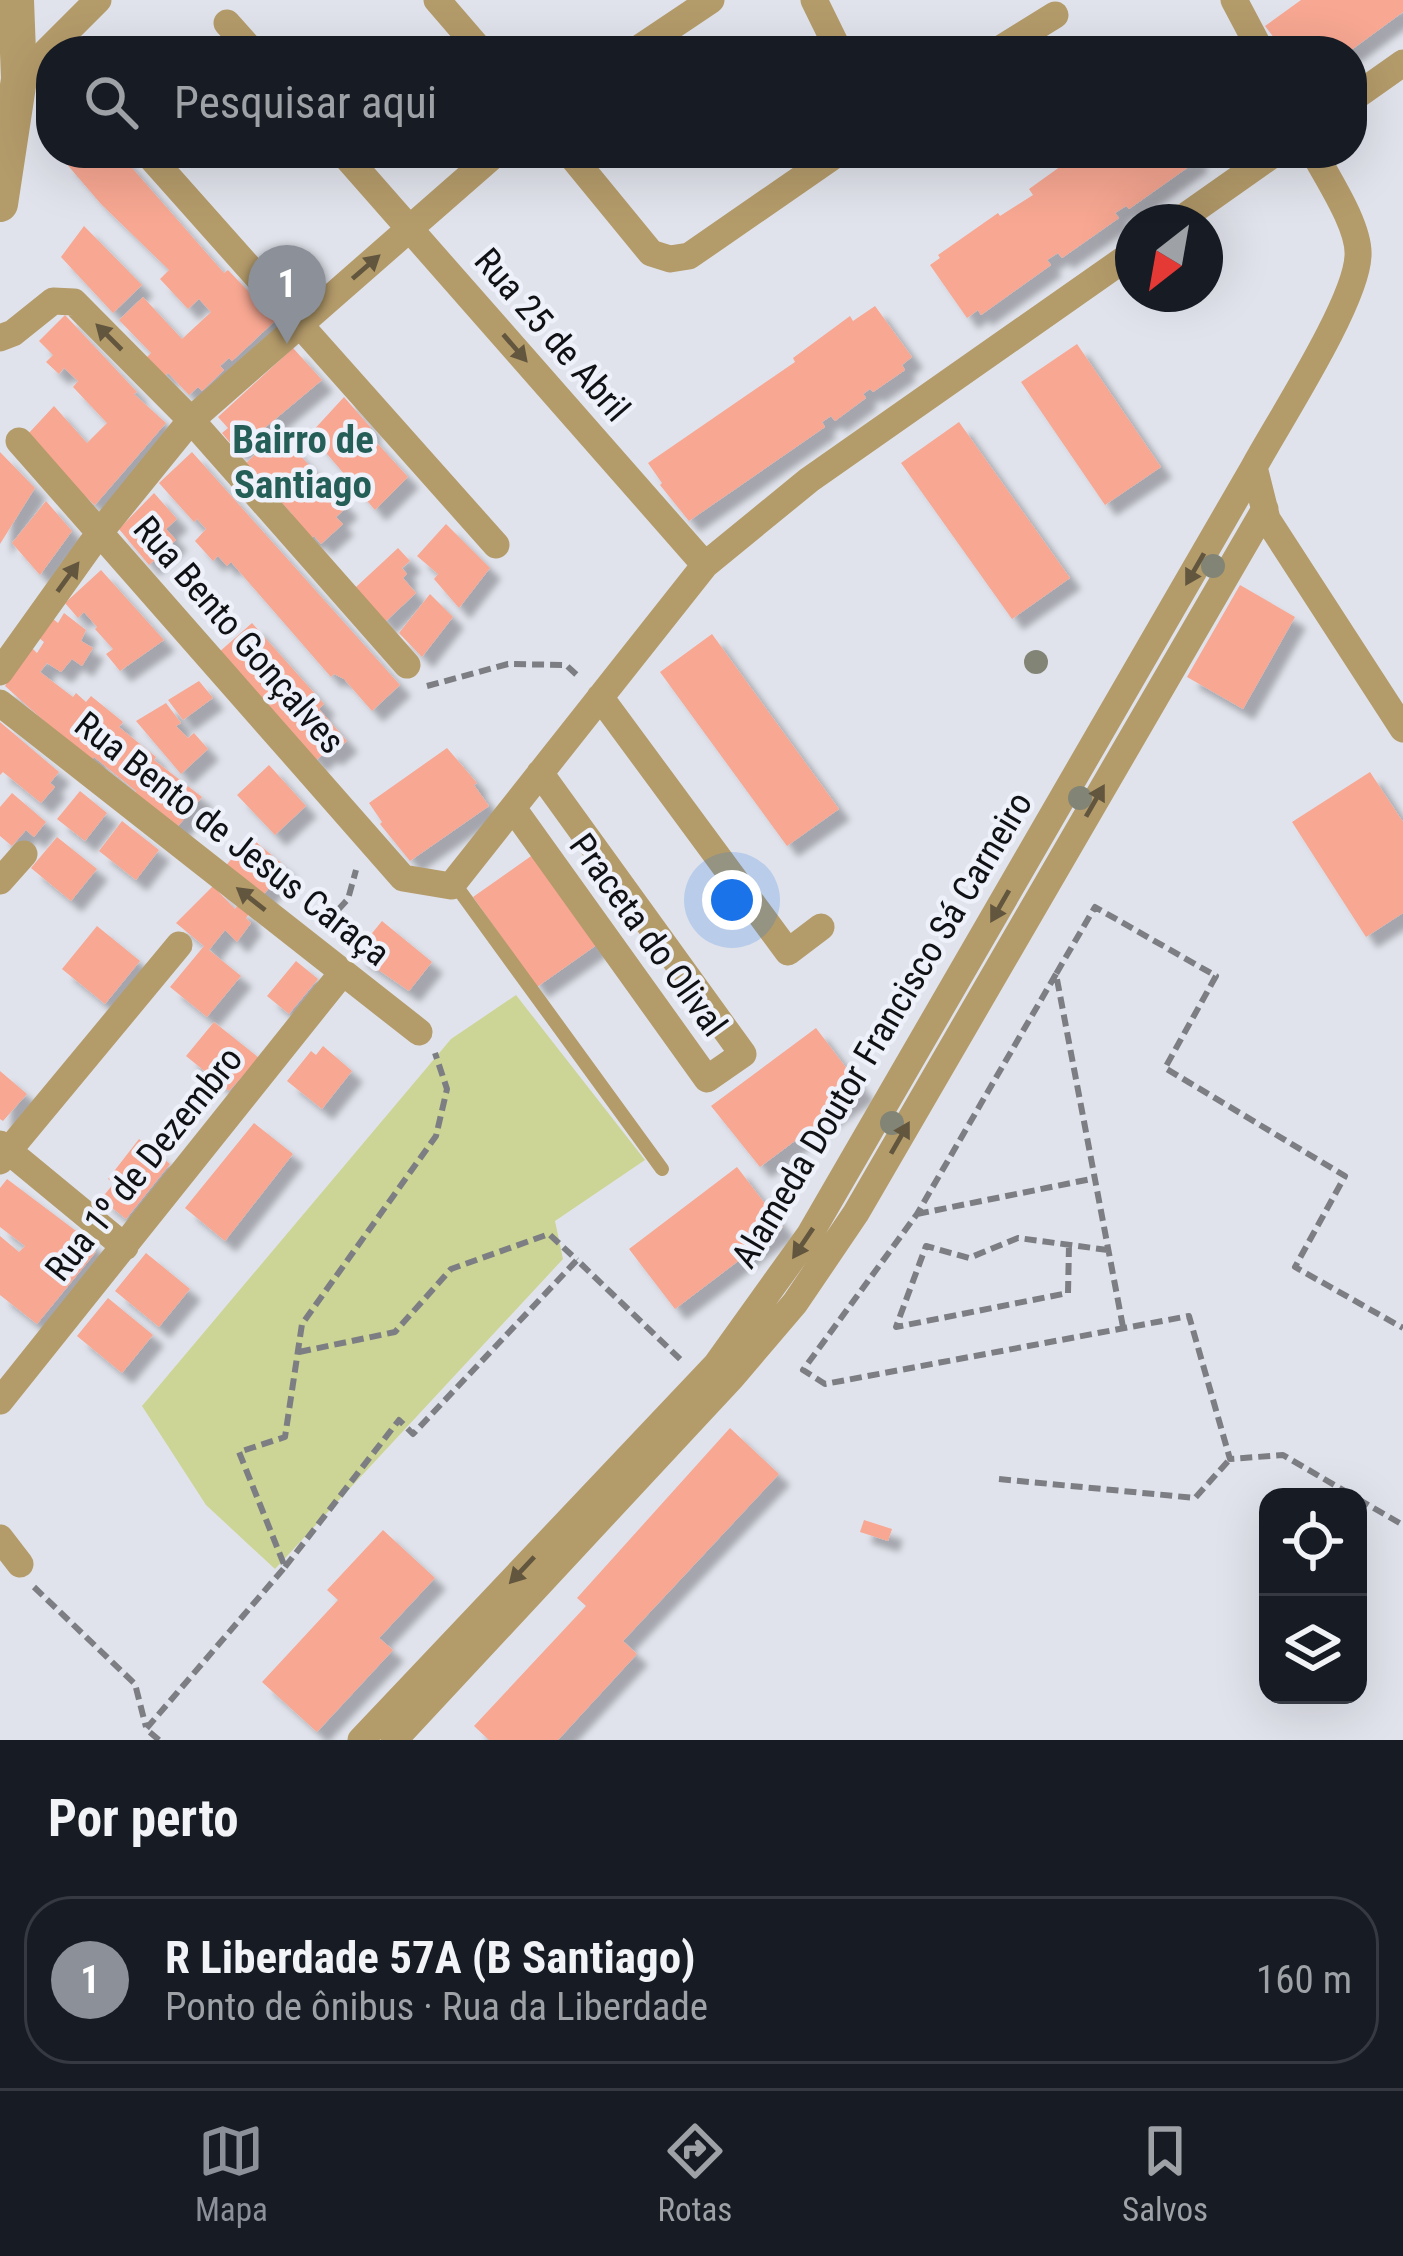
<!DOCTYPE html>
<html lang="pt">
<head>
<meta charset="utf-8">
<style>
  body { margin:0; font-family:"Roboto Condensed",sans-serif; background:#242831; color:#f1f3f6 }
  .controls { position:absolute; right:36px; bottom:36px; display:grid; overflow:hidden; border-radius:24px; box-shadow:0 12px 48px #0002 }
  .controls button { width:108px; height:108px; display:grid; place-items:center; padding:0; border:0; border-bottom:3px solid #363941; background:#171b24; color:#f1f3f6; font:60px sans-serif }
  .compass { position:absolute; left:1115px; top:204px; width:108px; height:108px; border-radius:50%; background:#171b24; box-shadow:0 12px 48px #0002; rotate:211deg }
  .you { position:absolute; left:732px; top:900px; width:42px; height:42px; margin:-30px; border:9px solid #fff; border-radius:50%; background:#1a73e8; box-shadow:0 0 0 18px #1a73e833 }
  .badge { display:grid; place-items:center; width:78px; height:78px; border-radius:50%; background:#8c9099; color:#fff; font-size:39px; font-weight:700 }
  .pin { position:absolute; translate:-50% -99px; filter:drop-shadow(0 3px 6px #0008) }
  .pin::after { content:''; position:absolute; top:63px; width:42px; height:36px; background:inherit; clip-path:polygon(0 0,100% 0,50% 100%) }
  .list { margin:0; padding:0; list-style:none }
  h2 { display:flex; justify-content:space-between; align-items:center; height:156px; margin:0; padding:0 48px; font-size:51px }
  h2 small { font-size:39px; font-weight:400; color:#9ea1a6 }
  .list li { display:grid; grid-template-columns:78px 1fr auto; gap:36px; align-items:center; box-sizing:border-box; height:168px; margin:0 24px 24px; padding:0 24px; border:3px solid #363941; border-radius:48px }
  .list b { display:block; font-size:45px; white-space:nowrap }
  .list p { margin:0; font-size:39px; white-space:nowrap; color:#9ea1a6 }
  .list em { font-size:39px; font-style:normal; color:#9ea1a6 }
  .icon { flex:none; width:66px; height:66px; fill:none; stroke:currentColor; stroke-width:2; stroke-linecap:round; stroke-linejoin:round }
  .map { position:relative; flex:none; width:1403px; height:1740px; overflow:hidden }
  .search { position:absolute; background:#171b24; box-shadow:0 12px 48px #0002; left:36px; right:36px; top:36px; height:132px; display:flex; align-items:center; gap:30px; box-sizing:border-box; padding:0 42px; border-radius:48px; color:#9ea1a6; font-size:45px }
  .sheet { height:348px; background:#171b24 }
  nav { display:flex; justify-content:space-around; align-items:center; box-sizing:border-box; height:168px; border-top:3px solid #363941; background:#171b24; font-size:33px; color:#9ea1a6 }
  nav a { display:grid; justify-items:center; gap:6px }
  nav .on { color:#8c9099 }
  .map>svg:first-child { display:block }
  .green { fill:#ccd595 }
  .building { fill:#f7a792; filter:url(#shadow) }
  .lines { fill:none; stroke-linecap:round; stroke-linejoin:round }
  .path { stroke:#7c7e84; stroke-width:6; stroke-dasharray:12 6; stroke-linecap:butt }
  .service { stroke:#b49b6a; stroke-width:14 }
  .minor { stroke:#b49b6a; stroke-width:27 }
  .tertiary { stroke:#b49b6a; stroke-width:36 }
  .tree { fill:#828576 }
  .oneway { fill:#62563f }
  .labels { text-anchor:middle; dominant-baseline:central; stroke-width:9; stroke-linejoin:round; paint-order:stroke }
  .street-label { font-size:36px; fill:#101114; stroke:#eef1f9 }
  .neighbourhood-label { font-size:39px; font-weight:bold; fill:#255d57; stroke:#eef1f9 }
</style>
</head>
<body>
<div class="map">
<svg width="1403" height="1740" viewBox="0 0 1403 1740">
  <defs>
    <filter id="shadow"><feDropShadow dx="11" dy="11" stdDeviation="3" flood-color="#0004"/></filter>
  </defs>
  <rect width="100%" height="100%" fill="#e1e3ec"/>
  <path class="green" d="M516,995L645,1160L555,1221L563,1259L275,1569L206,1505L142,1406L451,1039Z"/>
  <path class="building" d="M1301,0H1403V12L1350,51H1284L1265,26Z
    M72,153H119L224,273L228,270L276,320L232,361L229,358L220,366L224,370L202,391L198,387L189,395L168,373L165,376L147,357L151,353L119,320L143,297L182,339L211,312L199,299L188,309L160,279L169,270L101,204L65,162Z
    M1089,153H1199L1194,156L1197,161L1129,209L1126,206L1115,213L1119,218L1062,258L1058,253L1047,260L1051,265L981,315L978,310L967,318L930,265L940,258L938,255L998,213L1000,216L1033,195L1029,189L1075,156L1078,161Z
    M84,226L142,285L113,313L61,257Z
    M875,306L912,357L902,365L905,370L873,392L870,389L863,394L866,398L835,421L831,416L822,422L825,427L689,521L660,485L662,483L648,463L795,362L793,358L850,316L853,321Z
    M65,315L137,392L134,394L166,423L95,505L59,474L28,434L54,406L87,443L107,423L73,387L78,381L64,368L59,374L46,362L53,355L39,341Z
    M1077,344L1161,467L1105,505L1021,382Z
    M293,348L322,380L237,451L222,433L228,428L218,417Z
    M344,397L371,428L367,432L408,477L375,510L310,434Z
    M959,422L1070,578L1012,619L901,463Z
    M279,432L347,507L336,517L343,524L321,544L314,536L310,540L289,517L292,514L246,463Z
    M0,452L35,488L0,544Z
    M192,452L400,685L372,711L344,679L334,674L331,677L231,562L227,566L218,556L213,561L195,541L206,529L197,519L194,522L159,483Z
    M154,493L177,519L166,529L176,540L149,565L119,529Z
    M46,501L72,531L40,575L12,543Z
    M446,524L490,568L459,608L434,579L438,574L417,556Z
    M398,548L410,561L402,568L407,574L403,578L416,593L384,623L356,587Z
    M101,570L164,640L120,671L106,654L113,649L95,629L97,627L84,612L78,618L65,603Z
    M1240,585L1295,617L1243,709L1187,677Z
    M430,594L453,617L422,657L399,633Z
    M64,613L86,630L81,641L93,648L82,666L72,659L61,672L47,663L40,672L73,697L76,693L86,702L91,696L123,722L119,727L156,757L154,760L202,797L175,830L133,796L136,791L94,757L90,762L5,686L32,648L37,653L44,642L39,638L52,618L58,623Z
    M252,623L324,704L319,709L347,741L331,755L327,751L315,761L218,653Z
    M712,634L839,809L787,846L660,672Z
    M199,681L213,698L183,720L168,700Z
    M166,703L181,723L176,726L188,738L194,733L208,749L181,774L136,721Z
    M0,722L59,772L50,783L55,787L41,803L3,772L0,775Z
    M447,748L477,783L474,785L489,806L410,861L380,824L382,822L369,803Z
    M269,765L306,806L275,835L237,795Z
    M1370,772L1403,822V913L1366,937L1292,822Z
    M80,791L107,813L85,841L57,819Z
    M12,793L46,822L34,837L26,830L12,846L0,836V807Z
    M122,821L159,850L136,880L99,851Z
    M57,837L97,869L71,901L31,868Z
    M250,837L286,867L260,899L223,869Z
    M534,854L598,944L537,987L473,897Z
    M213,886L235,909L237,906L249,914L246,918L251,923L237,942L225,930L209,950L241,976L207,1017L170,987L204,946L176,923Z
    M382,921L432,962L409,991L355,954Z
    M97,926L140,961L105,1004L62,969Z
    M296,961L318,979L289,1014L267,996Z
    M214,1022L259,1058L229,1091L186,1056Z
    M816,1028L863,1090L760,1167L711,1106Z
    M323,1046L352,1071L322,1109L287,1081L311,1051L316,1055Z
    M0,1071L27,1094L3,1121L0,1119Z
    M254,1123L293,1154L225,1241L185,1208Z
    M139,1139L170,1164L126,1219L101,1199L114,1183L108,1179Z
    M737,1167L783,1227L675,1309L629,1249Z
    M7,1179L96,1246L95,1253L37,1324L0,1295V1236L19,1252L25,1246L0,1227V1188Z
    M146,1253L190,1289L159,1327L115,1291Z
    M108,1298L153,1335L122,1373L77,1336Z
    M730,1428L779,1474L623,1641L637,1654L558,1740H489L474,1726L586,1606L577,1598Z
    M864,1520L892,1529L888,1541L860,1532Z
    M383,1530L435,1578L379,1638L393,1650L317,1732L262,1682L338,1600L327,1590Z"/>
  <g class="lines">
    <path class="path" d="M427,686L508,664L566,665L580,678
      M326,923L348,899L356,870
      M1056,974L917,1214L803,1370L825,1384L1189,1316L1230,1459L1283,1455L1355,1497
      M917,1214L1096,1178
      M1069,1245L1068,1293L896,1327L926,1246L969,1258L1018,1238L1108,1250
      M1123,1327L1056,974L1095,907L1216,976L1165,1068L1345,1176L1295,1267L1403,1328
      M299,1352L395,1332L451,1269L549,1234L577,1260
      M999,1479L1195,1498L1230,1459
      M1358,1499L1403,1525
      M285,1567L399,1420L413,1434L577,1260L681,1360
      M34,1587L135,1684L146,1727
      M159,1740L146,1729L285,1567L239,1452L285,1437L302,1324L436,1136L447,1089L435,1053"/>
    <path class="service" d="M454,883L662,1169"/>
    <path class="minor" d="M437,0L481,51
      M814,0L839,51
      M1234,0L1261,51
      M227,23L252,51
      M635,51L711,0
      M997,51L1055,15
      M19,79L98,0
      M1352,99L1403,63
      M147,153L496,545
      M343,153L705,565
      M569,153L651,253L670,259L689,256L838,153
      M1314,153C1328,179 1360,227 1358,256C1356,303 1279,421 1254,467L1267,519L1403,729
      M1177,222L1275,153
      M0,338L13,333L53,301L74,302L191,420L407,665
      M19,441L403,878L451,886L705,565L809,480L1133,253
      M0,672L100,532L191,420L496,153
      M600,697L788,952L821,927
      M0,703L419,1032
      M513,808L707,1079L743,1054L540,773
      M0,881L24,854
      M0,1144L125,1247
      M0,1161L179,945
      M0,1401L343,972
      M0,1538L20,1564
      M361,1740L716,1365L810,1234L1254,467
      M394,1740L732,1377L795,1303L856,1213L1265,509"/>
    <path class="tertiary" d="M0,204L19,79L16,0"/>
  </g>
  <g class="tree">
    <circle cx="1213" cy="566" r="12"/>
    <circle cx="1036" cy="662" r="12"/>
    <circle cx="1080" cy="798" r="12"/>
    <circle cx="892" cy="1123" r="12"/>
  </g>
  <defs><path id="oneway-solid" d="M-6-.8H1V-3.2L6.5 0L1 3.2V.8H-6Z" transform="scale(3)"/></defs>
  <g class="oneway">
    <use href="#oneway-solid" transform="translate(366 267) rotate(-41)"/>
    <use href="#oneway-solid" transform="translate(109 337) rotate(-135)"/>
    <use href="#oneway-solid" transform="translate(515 348) rotate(49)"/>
    <use href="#oneway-solid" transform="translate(1195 569) rotate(120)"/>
    <use href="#oneway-solid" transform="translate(68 577) rotate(-54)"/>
    <use href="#oneway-solid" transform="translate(1095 801) rotate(-60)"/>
    <use href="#oneway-solid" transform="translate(251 899) rotate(-142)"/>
    <use href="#oneway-solid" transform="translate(1000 906) rotate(120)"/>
    <use href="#oneway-solid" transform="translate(900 1138) rotate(-60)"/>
    <use href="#oneway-solid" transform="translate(803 1243) rotate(124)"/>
    <use href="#oneway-solid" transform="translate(522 1570) rotate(133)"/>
  </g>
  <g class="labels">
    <g class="street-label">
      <text transform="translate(552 335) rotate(49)">Rua 25 de Abril</text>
      <text transform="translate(239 635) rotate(49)">Rua Bento Gonçalves</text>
      <text transform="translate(232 839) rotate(38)">Rua Bento de Jesus Caraça</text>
      <text transform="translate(648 935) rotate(54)">Praceta do Olival</text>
      <text transform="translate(882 1030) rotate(-59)">Alameda Doutor Francisco Sá Carneiro</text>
      <text transform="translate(144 1164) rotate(-51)">Rua 1º de Dezembro</text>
    </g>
    <g class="neighbourhood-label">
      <text x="303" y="440">Bairro de<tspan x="303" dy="45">Santiago</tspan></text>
    </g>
  </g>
</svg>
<div class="controls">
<button><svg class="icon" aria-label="locate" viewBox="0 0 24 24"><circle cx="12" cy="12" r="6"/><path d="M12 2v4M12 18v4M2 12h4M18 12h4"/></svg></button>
<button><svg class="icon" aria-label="layers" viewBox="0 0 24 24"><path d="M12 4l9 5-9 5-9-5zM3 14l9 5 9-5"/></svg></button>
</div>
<svg class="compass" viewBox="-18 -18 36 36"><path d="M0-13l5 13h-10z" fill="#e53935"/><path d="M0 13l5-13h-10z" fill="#9ea1a6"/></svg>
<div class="you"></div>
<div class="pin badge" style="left:287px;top:344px">1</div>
<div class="search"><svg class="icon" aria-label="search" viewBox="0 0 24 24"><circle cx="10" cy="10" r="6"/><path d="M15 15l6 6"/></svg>Pesquisar aqui</div>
</div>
<section class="sheet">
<h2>Por perto<small></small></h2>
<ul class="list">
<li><span class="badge">1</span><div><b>R Liberdade 57A (B Santiago)</b><p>Ponto de ônibus · Rua da Liberdade</p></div><em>160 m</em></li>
</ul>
</section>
<nav>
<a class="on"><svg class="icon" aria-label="map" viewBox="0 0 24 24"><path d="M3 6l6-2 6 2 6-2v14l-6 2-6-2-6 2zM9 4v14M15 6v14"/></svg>Mapa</a>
<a><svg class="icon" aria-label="directions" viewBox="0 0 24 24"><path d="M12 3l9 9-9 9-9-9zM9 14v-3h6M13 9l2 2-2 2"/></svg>Rotas</a>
<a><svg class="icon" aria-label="saved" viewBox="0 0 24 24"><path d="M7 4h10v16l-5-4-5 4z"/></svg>Salvos</a>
</nav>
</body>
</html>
